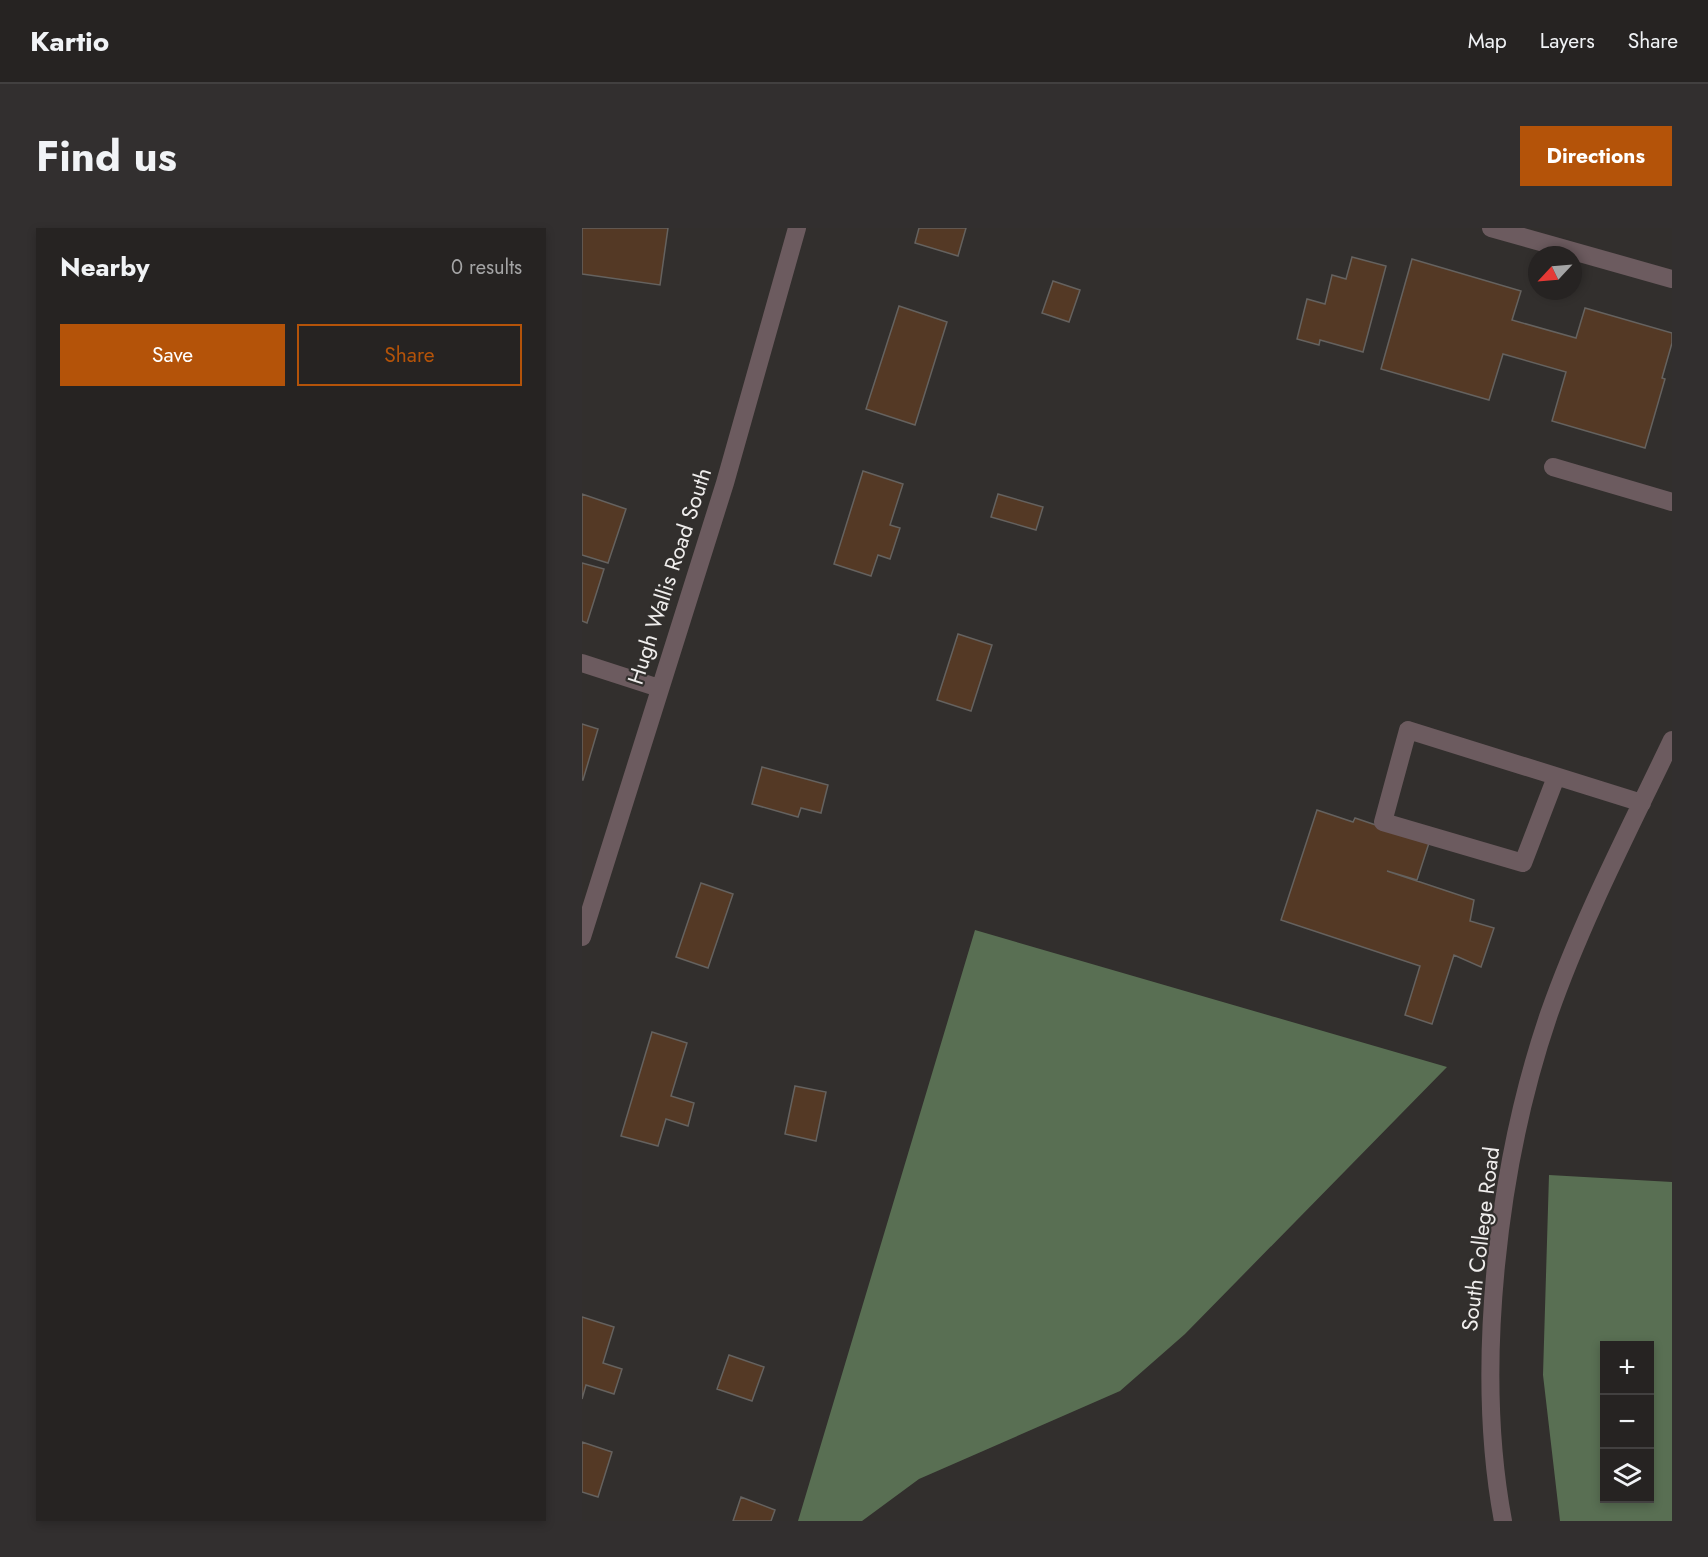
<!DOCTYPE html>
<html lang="en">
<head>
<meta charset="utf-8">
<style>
  body { margin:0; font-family:Jost,sans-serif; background:#322f2f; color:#f1f3f6 }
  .controls { position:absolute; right:18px; bottom:18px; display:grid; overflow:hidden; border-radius:0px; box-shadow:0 3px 9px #0003 }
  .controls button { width:54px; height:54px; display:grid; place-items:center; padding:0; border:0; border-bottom:2px solid #424040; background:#262322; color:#f1f3f6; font:30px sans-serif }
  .compass { position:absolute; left:946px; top:18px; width:54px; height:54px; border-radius:50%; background:#262322; box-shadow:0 3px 9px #0003; rotate:244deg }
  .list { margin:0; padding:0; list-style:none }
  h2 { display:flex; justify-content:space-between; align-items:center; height:78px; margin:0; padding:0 24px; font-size:26px }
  h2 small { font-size:20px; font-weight:400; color:#a4a4a5 }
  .actions { display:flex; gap:12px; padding:18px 24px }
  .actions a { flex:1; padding:14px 0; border:2px solid #b45309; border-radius:0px; text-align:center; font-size:21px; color:#b45309 }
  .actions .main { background:#b45309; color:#fff }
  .icon { flex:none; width:33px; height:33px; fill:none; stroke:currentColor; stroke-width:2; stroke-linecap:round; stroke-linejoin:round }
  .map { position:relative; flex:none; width:1090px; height:1293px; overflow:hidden; border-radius:0px }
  header { display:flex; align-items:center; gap:36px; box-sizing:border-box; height:84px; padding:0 30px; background:#262322; border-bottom:2px solid #424040 }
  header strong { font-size:28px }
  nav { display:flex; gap:33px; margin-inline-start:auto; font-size:21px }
  .intro { display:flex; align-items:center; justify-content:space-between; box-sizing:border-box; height:144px; padding:0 36px }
  h1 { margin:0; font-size:42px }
  .button { padding:15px 27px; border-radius:0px; background:#b45309; color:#fff; font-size:21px; font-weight:700 }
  main { display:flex; gap:36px; padding:0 36px }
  aside { flex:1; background:#262322; border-radius:0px; box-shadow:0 3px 9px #0003 }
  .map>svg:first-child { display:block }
  .forest { fill:#596f53; fill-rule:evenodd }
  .building { fill:#543925; stroke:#65625f; stroke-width:1.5 }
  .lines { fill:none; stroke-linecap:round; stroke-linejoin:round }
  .minor { stroke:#6c5b5f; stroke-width:18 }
  .labels { text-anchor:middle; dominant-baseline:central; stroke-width:4.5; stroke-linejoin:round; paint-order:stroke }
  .street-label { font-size:22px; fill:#efedec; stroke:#322f2d }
</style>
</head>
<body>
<header>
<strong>Kartio</strong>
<nav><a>Map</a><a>Layers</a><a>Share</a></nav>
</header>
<div class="intro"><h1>Find us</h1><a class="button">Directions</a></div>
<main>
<aside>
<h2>Nearby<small>0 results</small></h2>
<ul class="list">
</ul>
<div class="actions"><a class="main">Save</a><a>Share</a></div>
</aside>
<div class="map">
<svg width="1090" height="1293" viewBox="0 0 1090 1293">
  <rect width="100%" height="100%" fill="#322f2d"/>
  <path class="forest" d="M393,702L865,839L603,1106L538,1163L337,1251L280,1293H216Z
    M967,947L1090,954V1293H978L961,1147ZM1023,1118H1068V1270H1023Z"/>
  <path class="building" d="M0,0H86L78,57L0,46Z
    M337,0H384L376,28L333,15Z
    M770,29L804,38L781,124L738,112L737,117L715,111L725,71L743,76L750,47L764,51Z
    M830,31L939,63L930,92L994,110L1003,80L1090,105V115L1080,150L1083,151L1063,220L970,193L984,144L921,126L907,172L799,141Z
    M471,53L498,62L487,94L460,85Z
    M317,78L365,94L333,197L284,181Z
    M281,243L321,256L308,297L318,300L308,331L296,327L289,348L252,336Z
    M0,266L44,281L26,335L0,327Z
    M416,266L461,279L454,302L409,289Z
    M0,335L22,341L5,395L0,393Z
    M376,406L410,417L389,483L355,472Z
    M0,496L16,501L1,552H0Z
    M180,539L246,557L239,585L219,580L216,589L170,576Z
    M735,582L771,594L773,590L847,615L835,652L805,643L892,672L888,693L912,700L899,739L872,727L850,796L823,787L838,738L699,692Z
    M119,655L151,666L126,740L94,729Z
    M70,804L105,815L89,868L112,875L106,898L84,891L76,918L39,908Z
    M213,858L244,864L234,913L203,906Z
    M0,1089L32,1099L21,1135L40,1141L32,1166L4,1157L0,1171Z
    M147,1127L182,1139L170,1173L135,1161Z
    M0,1214L30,1224L16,1269L0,1264Z
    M159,1269L193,1282L189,1293H151Z"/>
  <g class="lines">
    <path class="minor" d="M909,0L1090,51
      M971,239L1090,274
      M0,435L77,460
      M974,549L941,635L801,594L826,502L1060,575
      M0,709L143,255L215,0
      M921,1293C892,1138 916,935 967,786C1000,692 1047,602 1090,512"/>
  </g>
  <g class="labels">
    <g class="street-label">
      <text transform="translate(87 348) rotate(-72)">Hugh Wallis Road South</text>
      <text transform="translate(898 1011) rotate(-83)">South College Road</text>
    </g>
  </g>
</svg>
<div class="controls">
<button>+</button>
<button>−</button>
<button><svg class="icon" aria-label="layers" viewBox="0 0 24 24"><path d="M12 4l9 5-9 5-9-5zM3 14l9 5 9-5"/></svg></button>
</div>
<svg class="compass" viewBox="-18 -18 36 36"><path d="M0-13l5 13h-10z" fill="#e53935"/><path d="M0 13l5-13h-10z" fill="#a4a4a5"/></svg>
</div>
</main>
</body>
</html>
